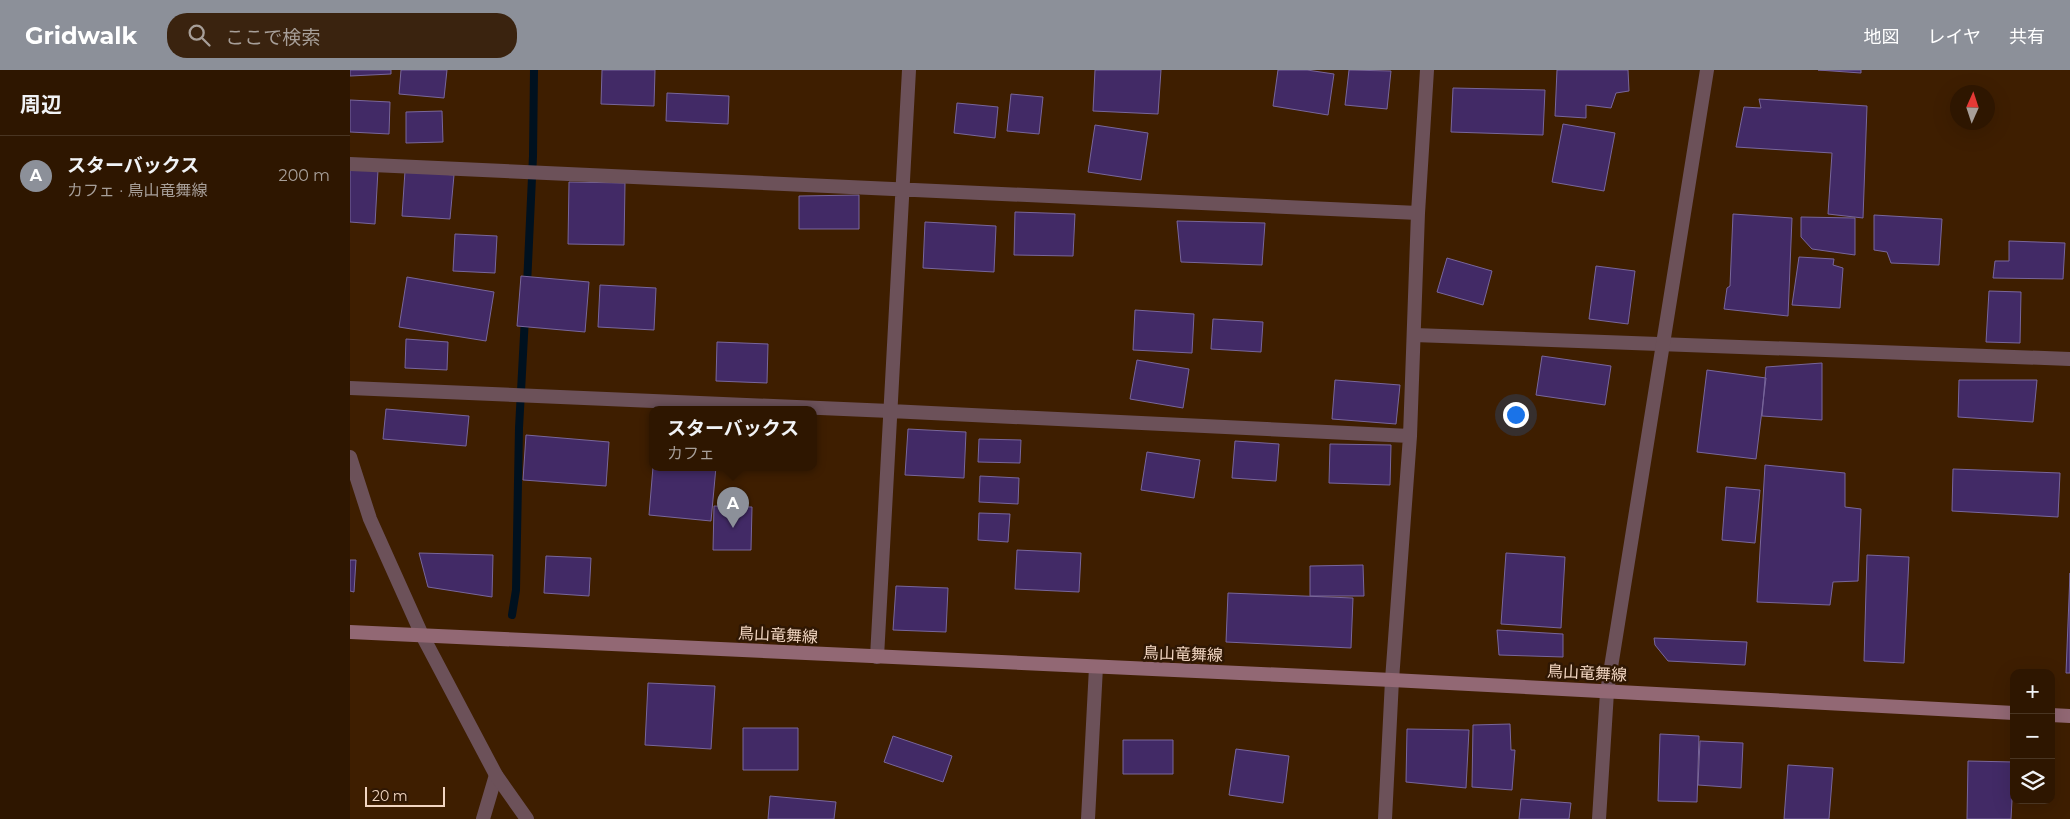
<!DOCTYPE html>
<html lang="ja">
<head>
<meta charset="utf-8">
<style>
  body { margin:0; font-family:Montserrat,"Noto Sans JP",sans-serif; background:#3a230f; color:#f1f3f6 }
  .controls { position:absolute; right:15px; bottom:15px; display:grid; overflow:hidden; border-radius:10px; box-shadow:0 5px 20px #0002 }
  .controls button { width:45px; height:45px; display:grid; place-items:center; padding:0; border:0; border-bottom:1px solid #493522; background:#2e1600; color:#f1f3f6; font:25px sans-serif }
  .compass { position:absolute; left:1600px; top:15px; width:45px; height:45px; border-radius:50%; background:#2e1600; box-shadow:0 5px 20px #0002; rotate:3deg }
  .scale { position:absolute; left:15px; bottom:12px; width:80px; box-sizing:border-box; padding-left:5px; border:2px solid #f1d5c1; border-top:0; font-size:14px; line-height:18px; white-space:nowrap; color:#f1d5c1; -webkit-text-stroke:4px #2f1703; paint-order:stroke }
  .you { position:absolute; left:1165px; top:344px; width:18px; height:18px; margin:-12px; border:4px solid #fff; border-radius:50%; background:#1a73e8; box-shadow:0 0 0 8px #1a73e833 }
  .badge { display:grid; place-items:center; width:32px; height:32px; border-radius:50%; background:#8c9099; color:#fff; font-size:16px; font-weight:700 }
  .pin { position:absolute; translate:-50% -41px; filter:drop-shadow(0 1px 2px #0008) }
  .pin::after { content:''; position:absolute; top:26px; width:18px; height:15px; background:inherit; clip-path:polygon(0 0,100% 0,50% 100%) }
  .popup { position:absolute; left:299px; top:336px; width:168px; height:65px; box-sizing:border-box; display:grid; place-content:center; border-radius:10px; background:#2e1600; filter:drop-shadow(0 1px 4px #0005); font-size:16px; white-space:nowrap; color:#a79f99 }
  .popup b { font-size:19px; color:#f1f3f6 }
  .popup::after { content:''; position:absolute; left:50%; top:100%; margin-left:-10px; border:10px solid transparent; border-top-color:#2e1600 }
  .list { margin:0; padding:0; list-style:none }
  h2 { display:flex; justify-content:space-between; align-items:center; height:65px; margin:0; padding:0 20px; font-size:21px }
  h2 small { font-size:16px; font-weight:400; color:#a79f99 }
  .list li { display:grid; grid-template-columns:32px 1fr auto; gap:15px; align-items:center; box-sizing:border-box; height:80px; padding:0 20px; border-top:1px solid #493522 }
  .list b { display:block; font-size:19px; white-space:nowrap }
  .list p { margin:0; font-size:16px; white-space:nowrap; color:#a79f99 }
  .list em { font-size:16px; font-style:normal; color:#a79f99 }
  .icon { flex:none; width:28px; height:28px; fill:none; stroke:currentColor; stroke-width:2; stroke-linecap:round; stroke-linejoin:round }
  .map { position:relative; flex:none; width:1720px; height:749px; overflow:hidden }
  header { display:flex; align-items:center; gap:30px; box-sizing:border-box; height:70px; padding:0 25px; background:#8c9099; color:#fff }
  header strong { font-size:24px }
  nav { display:flex; gap:28px; margin-inline-start:auto; font-size:18px }
  .search { width:350px; height:45px; background:#3a230f; display:flex; align-items:center; gap:12px; box-sizing:border-box; padding:0 18px; border-radius:20px; color:#a79f99; font-size:19px }
  main { display:flex }
  aside { flex:1; background:#2e1600 }
  .map>svg:first-child { display:block }
  .lines { fill:none; stroke-linecap:round; stroke-linejoin:round }
  .stream { stroke:#00111f; stroke-width:8 }
  .building { fill:#422a66; stroke:#78669b }
  .minor { stroke:#6c5159; stroke-width:14 }
  .tertiary { stroke:#6c5159; stroke-width:14 }
  .secondary { stroke:#926874; stroke-width:14 }
  .labels { text-anchor:middle; dominant-baseline:central; stroke-width:5; stroke-linejoin:round; paint-order:stroke }
  .street-label { font-size:16px; fill:#f1d5c1; stroke:#2f1703 }
</style>
</head>
<body>
<header>
<strong>Gridwalk</strong>
<div class="search"><svg class="icon" aria-label="search" viewBox="0 0 24 24"><circle cx="10" cy="10" r="6"/><path d="M15 15l6 6"/></svg>ここで検索</div>
<nav><a>地図</a><a>レイヤ</a><a>共有</a></nav>
</header>
<main>
<aside>
<h2>周辺<small></small></h2>
<ul class="list">
<li><span class="badge">A</span><div><b>スターバックス</b><p>カフェ · 鳥山竜舞線</p></div><em>200 m</em></li>
</ul>
</aside>
<div class="map">
<svg width="1720" height="749" viewBox="0 0 1720 749">
  <rect width="100%" height="100%" fill="#3e1e00"/>
  <g class="lines">
    <path class="stream" d="M177,215L183,86L184,0
      M162,545L166,520L169,358L175,247"/>
  </g>
  <path class="building" d="M0,0H41V4L0,6Z
    M51,0H97L94,28L49,24Z
    M252,0H305L304,36L251,34Z
    M745,0H811L808,44L743,41Z
    M928,0H957L984,4L978,45L923,36Z
    M999,0L1041,1L1037,39L995,35Z
    M1207,0H1278L1279,21L1266,23L1261,38L1236,35V48L1205,46Z
    M1468,0H1511V3Z
    M1103,18L1195,20L1193,65L1101,62Z
    M317,23L379,26L378,54L316,51Z
    M661,24L693,27L689,64L657,61Z
    M1409,29L1517,36L1513,148L1478,144L1482,83L1386,77L1394,37L1411,38Z
    M0,30L40,32L39,64L0,62Z
    M607,33L648,37L645,68L604,63Z
    M92,41L93,72L56,73V42Z
    M1213,54L1265,63L1254,121L1202,112Z
    M745,55L798,63L791,110L738,102Z
    M0,99L28,100L25,154L0,152Z
    M55,101L104,105L100,149L52,146Z
    M219,112L275,113L274,175L218,174Z
    M509,125V159H449V126Z
    M665,142L725,144L723,186L664,185Z
    M1383,144L1442,148L1438,246L1374,239L1377,218L1380,216Z
    M1524,145L1592,149L1589,195L1541,193L1537,182L1524,180Z
    M1451,147L1505,148V185L1462,179L1451,167Z
    M827,151L915,153L912,195L831,192Z
    M575,152L646,156L644,202L573,198Z
    M105,164L147,166L145,203L103,201Z
    M1659,171L1715,173L1713,209L1643,208L1645,191H1659Z
    M1449,187L1484,189L1483,195L1493,198L1490,238L1442,235Z
    M1097,188L1142,201L1133,235L1087,222Z
    M1246,196L1285,201L1278,254L1239,249Z
    M171,206L239,212L235,262L167,256Z
    M57,207L144,222L136,271L49,257Z
    M250,215L306,218L304,260L248,257Z
    M1639,221L1671,222L1670,273L1636,272Z
    M785,240L844,244L842,283L783,280Z
    M863,249L913,252L911,282L861,279Z
    M56,269L98,272L97,300L55,298Z
    M367,272L418,274L417,313L366,311Z
    M1192,286L1261,296L1255,335L1186,325Z
    M787,290L839,299L833,338L780,329Z
    M1472,293V350L1412,346L1416,297Z
    M1357,300L1416,308L1406,389L1347,382Z
    M985,310L1050,315L1046,354L982,349Z
    M1609,310H1687L1683,352L1608,347Z
    M36,339L119,346L116,376L33,369Z
    M558,359L616,362L614,408L555,405Z
    M176,365L259,372L256,416L173,410Z
    M629,369L671,370L670,393L628,392Z
    M885,371L929,374L926,411L882,408Z
    M980,374L1041,375L1040,415L979,413Z
    M797,382L850,390L844,428L791,420Z
    M1415,395L1495,403V437L1511,439L1508,511L1483,512L1480,535L1407,532Z
    M303,397H366L361,451L299,445Z
    M1603,399L1710,403L1708,447L1602,441Z
    M630,406L669,408L668,434L629,432Z
    M1376,417L1410,420L1405,473L1372,470Z
    M364,436L402,437L401,480H363Z
    M629,443L660,444L658,472L628,470Z
    M667,480L731,483L729,522L665,519Z
    M69,483L143,485L142,527L78,517Z
    M1156,483L1215,487L1211,558L1151,554Z
    M1517,485L1559,487L1554,593L1514,591Z
    M196,486L241,488L239,526L194,523Z
    M0,490H6L4,522L0,521Z
    M1013,495L1014,526H960V496Z
    M1720,503V603H1716Z
    M546,516L598,518L596,562L543,560Z
    M878,523L1003,528L1001,578L876,572Z
    M1147,560L1213,564V587L1149,585Z
    M1304,568L1397,572L1395,595L1318,591L1305,575Z
    M298,613L365,616L361,679L295,675Z
    M1160,654L1161,680H1165L1162,720L1122,717L1123,655Z
    M393,658H448V700H393Z
    M1057,659L1119,660L1116,718L1056,712Z
    M1310,664L1349,666L1347,732L1308,731Z
    M543,666L602,686L593,712L534,692Z
    M773,670H823V704H773Z
    M1350,671L1393,673L1391,718L1348,715Z
    M886,679L939,686L933,733L879,725Z
    M1618,691L1664,692L1661,749H1617Z
    M1438,695L1483,698L1479,749H1434Z
    M420,726L486,732L484,749H418Z
    M1171,729L1221,733L1219,749H1169Z"/>
  <g class="lines">
    <path class="minor" d="M0,94L1068,143
      M1064,265L1720,289
      M0,318L540,341L1060,366
      M527,587L559,0
      M133,749L146,705
      M738,749L746,597
      M1035,749L1042,610L1060,366L1068,143L1077,0"/>
    <path class="tertiary" d="M0,387L20,449L72,565L146,705L177,749
      M1249,749L1257,622L1357,0"/>
    <path class="secondary" d="M0,562L1042,610L1664,643
      M1701,645L1720,646"/>
  </g>
  <g class="labels">
    <g class="street-label">
      <text transform="translate(428 565) rotate(3)">鳥山竜舞線</text>
      <text transform="translate(833 584) rotate(2)">鳥山竜舞線</text>
      <text transform="translate(1237 603) rotate(3)">鳥山竜舞線</text>
    </g>
  </g>
</svg>
<div class="controls">
<button>+</button>
<button>−</button>
<button><svg class="icon" aria-label="layers" viewBox="0 0 24 24"><path d="M12 4l9 5-9 5-9-5zM3 14l9 5 9-5"/></svg></button>
</div>
<svg class="compass" viewBox="-18 -18 36 36"><path d="M0-13l5 13h-10z" fill="#e53935"/><path d="M0 13l5-13h-10z" fill="#a79f99"/></svg>
<div class="scale">20 m</div>
<div class="you"></div>
<div class="pin badge" style="left:383px;top:458px">A</div>
<div class="popup"><b>スターバックス</b>カフェ</div>
</div>
</main>
</body>
</html>
